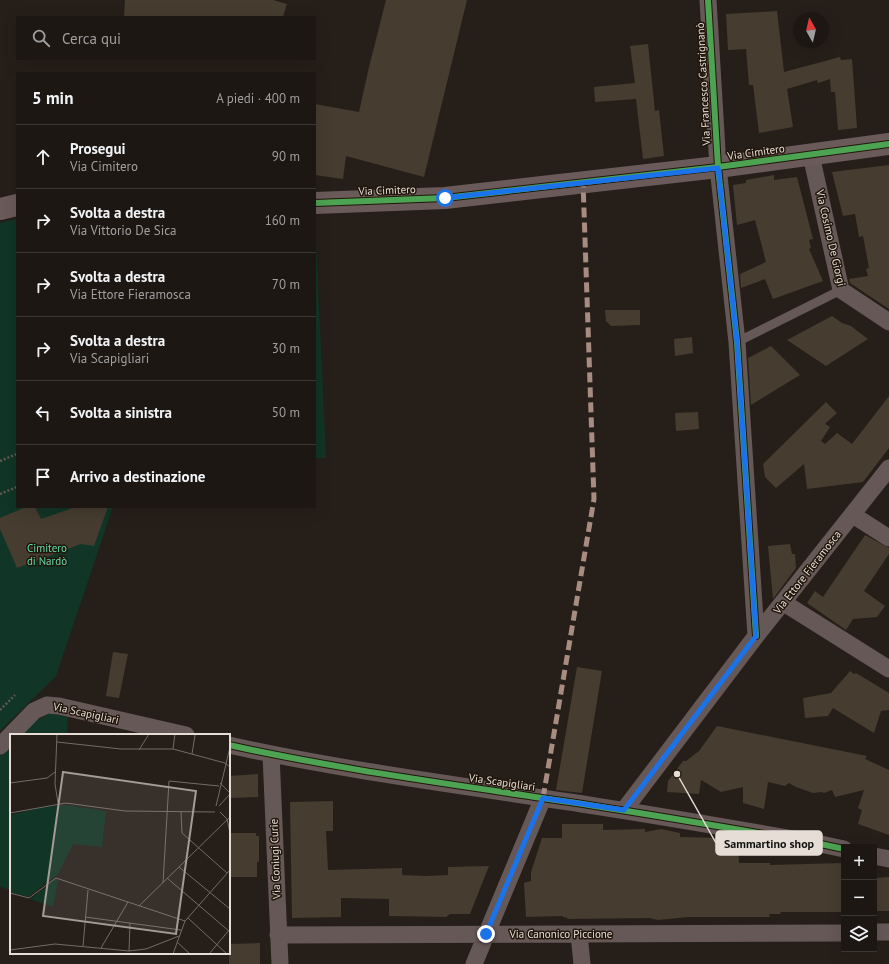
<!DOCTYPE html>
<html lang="it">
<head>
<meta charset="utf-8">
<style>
  body { margin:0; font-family:"PT Sans",sans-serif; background:#292421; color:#f1f3f6 }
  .controls { position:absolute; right:12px; bottom:12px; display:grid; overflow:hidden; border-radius:0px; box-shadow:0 4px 16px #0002 }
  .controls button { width:36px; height:36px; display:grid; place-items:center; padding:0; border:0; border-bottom:1px solid #3a3633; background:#1c1713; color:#f1f3f6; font:20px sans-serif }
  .compass { position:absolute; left:793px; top:12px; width:36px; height:36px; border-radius:50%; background:#1c1713; box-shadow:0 4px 16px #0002; rotate:352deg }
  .stop { position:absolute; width:12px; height:12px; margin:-9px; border:3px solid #1a73e8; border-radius:50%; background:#fff }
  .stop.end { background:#1a73e8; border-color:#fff; box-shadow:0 1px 4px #0008 }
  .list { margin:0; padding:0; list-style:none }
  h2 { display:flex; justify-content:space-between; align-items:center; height:52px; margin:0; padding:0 16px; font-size:17px }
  h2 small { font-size:13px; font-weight:400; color:#a09fa0 }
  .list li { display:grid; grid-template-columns:26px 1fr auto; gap:12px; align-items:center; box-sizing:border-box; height:64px; padding:0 16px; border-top:1px solid #3a3633 }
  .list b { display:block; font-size:15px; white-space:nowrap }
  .list p { margin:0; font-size:13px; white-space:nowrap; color:#a09fa0 }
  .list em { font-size:13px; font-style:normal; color:#a09fa0 }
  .icon { flex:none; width:22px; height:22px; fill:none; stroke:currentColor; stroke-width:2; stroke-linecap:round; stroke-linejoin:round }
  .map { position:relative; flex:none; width:889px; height:964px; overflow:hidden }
  .search { position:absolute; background:#1c1713; box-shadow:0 4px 16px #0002; left:16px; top:16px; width:300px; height:44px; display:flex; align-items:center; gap:10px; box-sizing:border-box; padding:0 14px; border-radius:0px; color:#a09fa0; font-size:15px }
  .panel { position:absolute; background:#1c1713; box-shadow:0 4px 16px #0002; left:16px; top:72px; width:300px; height:436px; border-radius:0px }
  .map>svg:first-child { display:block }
  .green { fill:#113526 }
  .building { fill:#463c30 }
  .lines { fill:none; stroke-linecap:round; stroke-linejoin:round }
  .path { stroke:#625856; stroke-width:2.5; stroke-dasharray:2 2; stroke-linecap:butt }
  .lane { stroke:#675858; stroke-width:9 }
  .street { stroke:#675858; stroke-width:17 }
  .secondary { stroke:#6b5a5a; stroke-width:22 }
  .quiet { stroke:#a88b81; stroke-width:5; stroke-dasharray:10 5; stroke-linecap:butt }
  .cycleway-casing { stroke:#21160b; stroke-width:8 }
  .cycleway { stroke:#4ca352; stroke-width:6 }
  .route { stroke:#1a73e8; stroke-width:5 }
  .labels { text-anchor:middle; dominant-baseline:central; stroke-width:3; stroke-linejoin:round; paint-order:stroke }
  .street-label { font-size:11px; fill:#e6ded6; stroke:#21160b }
  .park-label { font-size:11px; fill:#62dbac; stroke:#21160b }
  .inset-road { fill:none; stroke:#736b65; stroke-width:1 }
  .view { fill:#a39b94; fill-opacity:0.15; stroke:#a39b94; stroke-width:2 }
  .inset-edge { fill:none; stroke:#e6ded6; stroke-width:2 }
  .leader { fill:none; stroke:#e6ded6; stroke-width:1.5 }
  .callout-dot { fill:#e6ded6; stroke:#21160b; stroke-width:1.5 }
  .callout { fill:#e6ded6; stroke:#e6ded6; stroke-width:1.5 }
  .callout-label { font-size:12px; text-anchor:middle; font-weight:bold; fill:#111 }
</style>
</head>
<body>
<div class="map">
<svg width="889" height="964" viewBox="0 0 889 964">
  <rect width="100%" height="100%" fill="#261f19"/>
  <path class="green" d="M17,219V507H113L56,676L0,731V223Z
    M315,220L326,458H315Z
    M50,713L68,717L67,735H19L39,719Z
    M11,743V890L0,887V755Z"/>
  <path class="building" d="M125,0H273L287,4L283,17H124Z
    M386,0H467L424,177L346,156L343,179L315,175V104L359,112L369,67Z
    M777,11L784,72L840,57L841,60L852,59L857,128L838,130L835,92H831L830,79L818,83L817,80L787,89L793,127L759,133L753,85H749L746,49L728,50L726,14Z
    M648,44L655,111L659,110L664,156L643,159L636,99L595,102L594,87L635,83L630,46Z
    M889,165V309L850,283L849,279L868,276L866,269L869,268L863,236L859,237L855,214L843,216L832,172Z
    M774,175V180L797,177L813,239L809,240L811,248L809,249L823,281L773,299L765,279L741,288L740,274L766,262L755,220L737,225L733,185L746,183V180Z
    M605,310H640V325L611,326L606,321Z
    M832,316L842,323L851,326L868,339L826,366L787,340Z
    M692,337L693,353L675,356L674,339Z
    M771,346L800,375L751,405L748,358Z
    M889,396V448L863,482L807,489L804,464L776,488L765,477L763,464L826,402L837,413L825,424L830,427L821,441L825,444L837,433L852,444Z
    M698,412L699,429L676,431L675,413Z
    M26,507H35L41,519L76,507H108L94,546L81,544L17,568L0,529V518Z
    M865,535L889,548V554L864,591L885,606L877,617L853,619L846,630L807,603L815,591L823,597Z
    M790,544L792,554H795L796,568L773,599L768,546Z
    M113,652L128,654L119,698L106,696Z
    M577,667L602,671L582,793L556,790Z
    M850,671L854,674L856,673L889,693V710L881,711L874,733L833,708L828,716L805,718L803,698L831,693Z
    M717,726L867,756L865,759L889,770V835L858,824L862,810L858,808L864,790L835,797L832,790L824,793L822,792L813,793L796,787L789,783L785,786L768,782L764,809L743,803V787L721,792L701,780L699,794L667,792L668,781L683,761H686L699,751Z
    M258,774V797L229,798V776Z
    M333,801V831H326L328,870L402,868V875L426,876L448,875V867L489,866L470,914H450L446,917L389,916V899L341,898V917L292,918L290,802Z
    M562,824H603V830L645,829V832L661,829L680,833V837L719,838V842H729V846H738L739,863H770V865L844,863V912H781L780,914H769L770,917H688L658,920L649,918L567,919L568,918L563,917V916L526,917L524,883L531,881V872L542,838H562Z
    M229,833H256V836H259V862H257V877H229Z
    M889,877V911H874V878Z
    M260,943V964H229V944Z"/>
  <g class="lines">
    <path class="path" d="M0,461L17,454
      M0,494L17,487
      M0,710L15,695"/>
    <path class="lane" d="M737,342L841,290"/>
    <path class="street" d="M708,0L718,167L737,342L756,636
      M811,155L841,290L889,322
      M853,515L889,538
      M784,603L889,669
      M229,745C332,768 437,782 542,798C633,811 724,827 816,843L844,849
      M0,746L34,711L47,705L59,706L186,735
      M271,754L280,964
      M624,810L756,636L889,468
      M874,856L889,859
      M874,932H889
      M579,934L582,964
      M278,935L844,933
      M474,964L543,798"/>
    <path class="secondary" d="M315,203L445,198L718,167L889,144
      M0,209L17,205"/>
    <path class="quiet" d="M543,798L594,499L583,182"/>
    <g class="cycleway-casing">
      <path id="cycleway" d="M708,0L718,167L737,342L756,636
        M315,203L445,198L718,167L889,144
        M229,745C332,768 437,782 542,798C633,811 724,827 816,843L844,849"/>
    </g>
    <use href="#cycleway" class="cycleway"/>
  </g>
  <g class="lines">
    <path class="route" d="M445,198L718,168L737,342L756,636L624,810L543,798L486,934"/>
  </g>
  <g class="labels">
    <g class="street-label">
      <text transform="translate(703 84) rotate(-93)">Via Francesco Castrignanò</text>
      <text transform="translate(756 152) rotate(-8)">Via Cimitero</text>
      <text transform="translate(387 190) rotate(-2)">Via Cimitero</text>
      <text transform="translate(831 238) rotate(77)">Via Cosimo De Giorgi</text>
      <text transform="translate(807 572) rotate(-52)">Via Ettore Fieramosca</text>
      <text transform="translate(86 713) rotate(12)">Via Scapigliari</text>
      <text transform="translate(502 782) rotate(8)">Via Scapigliari</text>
      <text transform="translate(275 859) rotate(-92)">Via Coniugi Curie</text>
      <text x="561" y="934">Via Canonico Piccione</text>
    </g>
    <g class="park-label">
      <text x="47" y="548">Cimitero<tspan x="47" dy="13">di Nardò</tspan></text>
    </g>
  </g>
  <g transform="translate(10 734)">
    <rect width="220" height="220" fill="#261f19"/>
    <path d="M55,71L96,77L92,113L63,110L48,140L18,163L0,158V81L29,74ZM46,145L48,146L43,173L20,165Z" fill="#113526"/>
    <path class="inset-road" d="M47,0L45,50L48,69M47,8L111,15H163L215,29L220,33M163,15L165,0M129,16L139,0M182,20L185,1M0,49L37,44L45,38M210,49L220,59M206,72L220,13M209,72L220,60M171,78L172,99L217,139M210,78L217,85L220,99M0,79L56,69L115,77L205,78M169,133L220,175M157,144L220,198M153,149L159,47L209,52M0,159L19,164L46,144L175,187M129,172L220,83M75,183L171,196M178,184L217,220M167,208L180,220M73,212L78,156M91,214L118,168M0,216L45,210L119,217L136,215L169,202M119,217L120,189M163,220L175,187L220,136M199,220L220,195"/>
    <path class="view" d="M53,38L186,57L166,200L33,182Z"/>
    <rect width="220" height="220" class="inset-edge"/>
  </g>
  <path class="leader" d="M677 774L716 843"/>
  <circle class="callout-dot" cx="677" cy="774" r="4"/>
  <rect class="callout" x="716" y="831" width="106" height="24" rx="4"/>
  <g class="callout-label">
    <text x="769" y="848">Sammartino shop</text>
  </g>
</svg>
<div class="controls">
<button>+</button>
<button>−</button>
<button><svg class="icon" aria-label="layers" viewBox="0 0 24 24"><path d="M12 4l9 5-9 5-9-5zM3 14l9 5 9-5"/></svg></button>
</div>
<svg class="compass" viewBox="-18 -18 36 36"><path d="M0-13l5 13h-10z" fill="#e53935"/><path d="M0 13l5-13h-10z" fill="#a09fa0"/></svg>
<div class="stop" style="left:445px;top:198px"></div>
<div class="stop end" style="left:486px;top:934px"></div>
<div class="search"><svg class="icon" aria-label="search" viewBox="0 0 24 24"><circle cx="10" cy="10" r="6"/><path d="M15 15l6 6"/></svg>Cerca qui</div>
<section class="panel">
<h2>5 min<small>A piedi · 400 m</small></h2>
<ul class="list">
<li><svg class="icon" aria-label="ahead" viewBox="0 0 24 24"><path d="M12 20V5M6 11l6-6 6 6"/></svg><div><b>Prosegui</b><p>Via Cimitero</p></div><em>90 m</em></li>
<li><svg class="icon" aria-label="right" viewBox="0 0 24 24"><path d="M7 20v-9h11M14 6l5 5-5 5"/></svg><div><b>Svolta a destra</b><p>Via Vittorio De Sica</p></div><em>160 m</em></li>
<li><svg class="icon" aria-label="right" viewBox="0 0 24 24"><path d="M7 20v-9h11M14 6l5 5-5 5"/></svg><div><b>Svolta a destra</b><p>Via Ettore Fieramosca</p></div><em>70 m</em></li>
<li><svg class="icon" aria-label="right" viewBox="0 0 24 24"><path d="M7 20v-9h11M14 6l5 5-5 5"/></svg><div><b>Svolta a destra</b><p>Via Scapigliari</p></div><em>30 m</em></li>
<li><svg class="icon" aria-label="left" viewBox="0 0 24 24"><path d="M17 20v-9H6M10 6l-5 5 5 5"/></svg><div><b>Svolta a sinistra</b></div><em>50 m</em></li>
<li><svg class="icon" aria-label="arrive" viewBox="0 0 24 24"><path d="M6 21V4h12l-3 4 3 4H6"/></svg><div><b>Arrivo a destinazione</b></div></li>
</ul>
</section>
</div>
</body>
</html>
